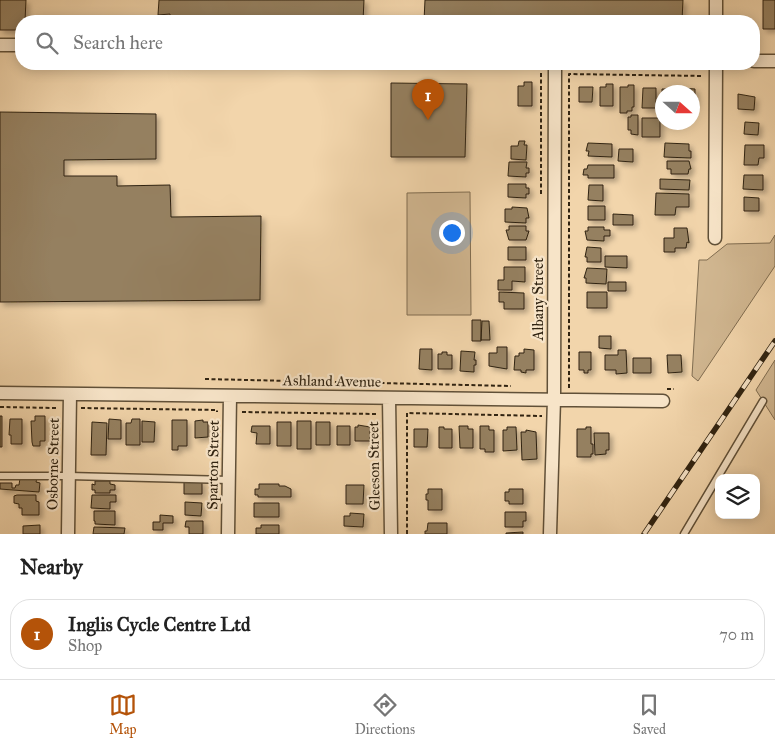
<!DOCTYPE html>
<html lang="en">
<head>
<meta charset="utf-8">
<style>
  body { margin:0; font-family:"IM FELL Great Primer",serif; background:#f2f2f2; color:#222 }
  .controls { position:absolute; right:15px; bottom:15px; display:grid; overflow:hidden; border-radius:10px; box-shadow:0 2px 12px #0003 }
  .controls button { width:45px; height:45px; display:grid; place-items:center; padding:0; border:0; border-bottom:1px solid #e0e0e0; background:#fff; color:#222; font:25px sans-serif }
  .compass { position:absolute; left:655px; top:85px; width:45px; height:45px; border-radius:50%; background:#fff; box-shadow:0 2px 12px #0003; rotate:111deg }
  .you { position:absolute; left:451px; top:232px; width:18px; height:18px; margin:-12px; border:4px solid #fff; border-radius:50%; background:#1a73e8; box-shadow:0 0 0 8px #1a73e833 }
  .badge { display:grid; place-items:center; width:32px; height:32px; border-radius:50%; background:#b45309; color:#fff; font-size:16px; font-weight:700 }
  .pin { position:absolute; translate:-50% -41px; filter:drop-shadow(0 1px 2px #0008) }
  .pin::after { content:''; position:absolute; top:26px; width:18px; height:15px; background:inherit; clip-path:polygon(0 0,100% 0,50% 100%) }
  .list { margin:0; padding:0; list-style:none }
  h2 { display:flex; justify-content:space-between; align-items:center; height:65px; margin:0; padding:0 20px; font-size:21px }
  h2 small { font-size:16px; font-weight:400; color:#767676 }
  .list li { display:grid; grid-template-columns:32px 1fr auto; gap:15px; align-items:center; box-sizing:border-box; height:70px; margin:0 10px 10px; padding:0 10px; border:1px solid #e0e0e0; border-radius:20px }
  .list b { display:block; font-size:19px; white-space:nowrap }
  .list p { margin:0; font-size:16px; white-space:nowrap; color:#767676 }
  .list em { font-size:16px; font-style:normal; color:#767676 }
  .icon { flex:none; width:28px; height:28px; fill:none; stroke:currentColor; stroke-width:2; stroke-linecap:round; stroke-linejoin:round }
  .map { position:relative; flex:none; width:775px; height:534px; overflow:hidden }
  .search { position:absolute; background:#fff; box-shadow:0 2px 12px #0003; left:15px; right:15px; top:15px; height:55px; display:flex; align-items:center; gap:12px; box-sizing:border-box; padding:0 18px; border-radius:20px; color:#767676; font-size:19px }
  .sheet { height:145px; background:#fff }
  nav { display:flex; justify-content:space-around; align-items:center; box-sizing:border-box; height:70px; border-top:1px solid #e0e0e0; background:#fff; font-size:14px; color:#767676 }
  nav a { display:grid; justify-items:center; gap:2px }
  nav .on { color:#b45309 }
  .map>svg:first-child { display:block }
  .green { fill:#d1b791; stroke:#806d51 }
  .building { fill:#958061; stroke:#302311; filter:url(#shadow) }
  .lines { fill:none; stroke-linecap:round; stroke-linejoin:round }
  .lane-casing { stroke:#605038; stroke-width:9 }
  .street-casing { stroke:#605038; stroke-width:15 }
  .path { stroke:#302311; stroke-width:2; stroke-dasharray:4 2.5; stroke-linecap:butt }
  .lane { stroke:#f7e4c8; stroke-width:6 }
  .street { stroke:#f7e4c8; stroke-width:12 }
  .rail-casing { stroke:#302311; stroke-width:5.5 }
  .rail { stroke:#f7e4c8; stroke-width:4; stroke-dasharray:11; stroke-linecap:butt }
  .labels { text-anchor:middle; dominant-baseline:central; stroke-width:4.5; stroke-linejoin:round; paint-order:stroke }
  .street-label { font-size:15px; fill:#302311; stroke:#f7e4c8 }
</style>
</head>
<body>
<div class="map">
<svg width="775" height="534" viewBox="0 0 775 534">
  <defs>
    <filter id="shadow"><feDropShadow dx="3.5" dy="3.5" stdDeviation="2.5" flood-color="#0004"/></filter>
  </defs>
  <rect width="100%" height="100%" fill="#f2d5ab"/>
  <filter id="stains"><feTurbulence type="fractalNoise" baseFrequency=".004" numOctaves="4"/><feColorMatrix values="0 0 0 0 .2 0 0 0 0 .09 0 0 0 0 .02 0 0 0 .5 -.17"/></filter>
  <radialGradient id="worn" r=".72"><stop offset=".6" stop-color="#630" stop-opacity="0"/><stop offset="1" stop-color="#630" stop-opacity=".3"/></radialGradient>
  <path class="green" d="M470,192L471,315H407V193Z
    M775,235V266L698,381L692,376L699,260H707L727,244L770,243Z
    M775,360V420L756,390Z"/>
  <path class="building" d="M0,0H26L25,21H21V30H0Z
    M159,0H364L363,21H170V14L158,15Z
    M425,0H683L682,21H424Z
    M763,0H775V29H763Z
    M524,82H532V106H518V86H524Z
    M391,83L467,84L465,157H391Z
    M606,84H613V106H600V87H606Z
    M628,85H634V107H632V111H627V113H620V87H628Z
    M579,87H593L592,102H579Z
    M643,88H656V108H642Z
    M681,88L695,89V103H692V92H681Z
    M662,89H675V92H662V104Z
    M738,94L755,97L754,110L738,109Z
    M0,112L156,114V159L64,160V176H117V186L170,185L171,217L261,216L260,300L0,302Z
    M631,115H638V135L631,134V130H628V117H631Z
    M642,118H660V137H642Z
    M745,122L759,123L758,135L744,134Z
    M519,141H525L524,145H527L526,160L511,159V146H518Z
    M588,143L612,144V157L588,156L589,151H586Z
    M665,143L689,144V151H691V158L664,157Z
    M745,145H764V158H759L758,165H744Z
    M619,149H633V162L618,161Z
    M667,161H689L691,169H689L688,174H671V169H667Z
    M509,162H527L526,168H529V173H526V177L508,176Z
    M588,165H614V178H588V175H583L584,169H587Z
    M744,175H763V190L743,189Z
    M660,179L690,180L689,190L660,189Z
    M508,184H526V188H529V194H526V198L508,197Z
    M589,185H603V201L588,200Z
    M656,193L689,194V207H676L675,215H655Z
    M744,197L759,198V211H744Z
    M588,206H605V220H588Z
    M512,207L527,208L529,218H526V223L505,222V209H512Z
    M613,214L633,215V225H613Z
    M509,226H526V231H529L526,240H509L506,230H509Z
    M588,227H604V230H610V236H604V241L587,240L585,231H588Z
    M674,228H687L689,243L687,242L686,248H675V252H664V238H674Z
    M508,247H526V260H508Z
    M587,247L601,248V262H587V257H585Z
    M605,256H627V268L605,267Z
    M504,267H525V282L512,281V290H498V280H504Z
    M587,268L607,269L606,284L586,283V278H584Z
    M608,282H626V291H608Z
    M499,292L524,293V309H504V302H499Z
    M587,292H607V308H587Z
    M472,320H481V341H472Z
    M482,321H489L490,340H481Z
    M599,336H611V349L599,348Z
    M497,347H507V369L489,366V353H497Z
    M420,349H432V370L419,369Z
    M524,349L534,350V370H526V373L521,372V370H514L515,356H519V353H524Z
    M618,350H626L627,373L616,374V370H605V355H618Z
    M461,351L475,352L474,360H476V365H474V372L460,371Z
    M442,352H447V355H452V369H438V354H442Z
    M579,352H591V370H588V373H584V370H579Z
    M667,355H681L682,372L668,373Z
    M633,358H651V373H633Z
    M0,416H2V447H0Z
    M35,416H45V441H40V446H33L32,442L31,421H35Z
    M10,419H22V444H11V435H9Z
    M109,419L121,420V439H108Z
    M132,419H140V445H126V423H131Z
    M172,420H187V446H178V450H172Z
    M203,420V422H208V437L195,438V421Z
    M142,421L155,422L154,442H142Z
    M297,421H311V449H297Z
    M92,422L107,423L106,455H91Z
    M277,422H291V446H277Z
    M316,422H330V445H316Z
    M358,425L370,427V441H355V427H358Z
    M252,426H270V444H256L257,433L251,432Z
    M337,426H350V445H337Z
    M459,426H468V429H473V448H460Z
    M480,426H489V430H494V452H485V449H480Z
    M439,427H444V429H452V448H439Z
    M507,427H516L517,450L503,451V430H507Z
    M586,427H591V444H593V454H591V457H577V429H586Z
    M414,429H428L427,447H414Z
    M526,430L536,432L537,459L522,460L521,432H526Z
    M594,433H609V450H606V454L595,455Z
    M20,478H37L36,482L40,483L39,492L0,489V483H12V488H15L16,485H19Z
    M95,481H110V484L115,485V490H110V493H95V490H92V484L95,485Z
    M184,481H202V494H184Z
    M259,484H279V486H285L291,489V497H258V495H255V489H259Z
    M346,485H364L363,504H346Z
    M428,489H442V510H428V500H426V494H428Z
    M509,489H523V504H509V501H505V492H509Z
    M17,495H36V501L39,502V515H22V508H19V504L14,503V496Z
    M92,495H116V502H110V509L91,508Z
    M185,502L202,503L201,516L185,515Z
    M254,503H279V517H254Z
    M94,511H115V525L95,524V521H94Z
    M505,512H526V521H523V527H505Z
    M350,513L364,514L363,527L344,526V516H350Z
    M160,515L173,516V523H163V530H153V522H160Z
    M186,521H203V534H189V527H185Z
    M428,523H447V534H425V531H427Z
    M40,525V534H23V526Z
    M261,525H279V534H256V528H261Z
    M94,527L125,528L124,534H93Z
    M523,532V534H506V533Z"/>
  <g class="lines">
    <g class="lane-casing">
      <path id="lane" d="M0,476H69L229,480
        M684,534L763,401"/>
    </g>
    <g class="street-casing">
      <path id="street" d="M716,21V0
        M0,45H21
        M754,61H775
        M715,238L716,64
        M0,393L663,401
        M389,398L391,534
        M68,534L70,394
        M228,534L230,396
        M550,534L554,399L555,64"/>
    </g>
    <path class="path" d="M541,73V195
      M205,379L511,386
      M569,388V74L703,76
      M667,389H674
      M0,407L56,408
      M81,408L217,410V412
      M242,412L377,414
      M407,534V413L542,416"/>
    <use href="#lane" class="lane"/>
    <use href="#street" class="street"/>
    <g class="rail-casing">
      <path id="rail" d="M644,534L775,341"/>
    </g>
    <use href="#rail" class="rail"/>
  </g>
  <g class="labels">
    <g class="street-label">
      <text transform="translate(538 299) rotate(-90)">Albany Street</text>
      <text transform="translate(332 381) rotate(1)">Ashland Avenue</text>
      <text transform="translate(53 464) rotate(-89)">Osborne Street</text>
      <text transform="translate(213 465) rotate(-89)">Sparton Street</text>
      <text transform="translate(374 466) rotate(-91)">Gleeson Street</text>
    </g>
  </g>
  <rect width="100%" height="100%" filter="url(#stains)"/>
  <rect width="100%" height="100%" fill="url(#worn)"/>
</svg>
<div class="controls">
<button><svg class="icon" aria-label="layers" viewBox="0 0 24 24"><path d="M12 4l9 5-9 5-9-5zM3 14l9 5 9-5"/></svg></button>
</div>
<svg class="compass" viewBox="-18 -18 36 36"><path d="M0-13l5 13h-10z" fill="#e53935"/><path d="M0 13l5-13h-10z" fill="#767676"/></svg>
<div class="you"></div>
<div class="pin badge" style="left:428px;top:120px">1</div>
<div class="search"><svg class="icon" aria-label="search" viewBox="0 0 24 24"><circle cx="10" cy="10" r="6"/><path d="M15 15l6 6"/></svg>Search here</div>
</div>
<section class="sheet">
<h2>Nearby<small></small></h2>
<ul class="list">
<li><span class="badge">1</span><div><b>Inglis Cycle Centre Ltd</b><p>Shop</p></div><em>70 m</em></li>
</ul>
</section>
<nav>
<a class="on"><svg class="icon" aria-label="map" viewBox="0 0 24 24"><path d="M3 6l6-2 6 2 6-2v14l-6 2-6-2-6 2zM9 4v14M15 6v14"/></svg>Map</a>
<a><svg class="icon" aria-label="directions" viewBox="0 0 24 24"><path d="M12 3l9 9-9 9-9-9zM9 14v-3h6M13 9l2 2-2 2"/></svg>Directions</a>
<a><svg class="icon" aria-label="saved" viewBox="0 0 24 24"><path d="M7 4h10v16l-5-4-5 4z"/></svg>Saved</a>
</nav>
</body>
</html>
